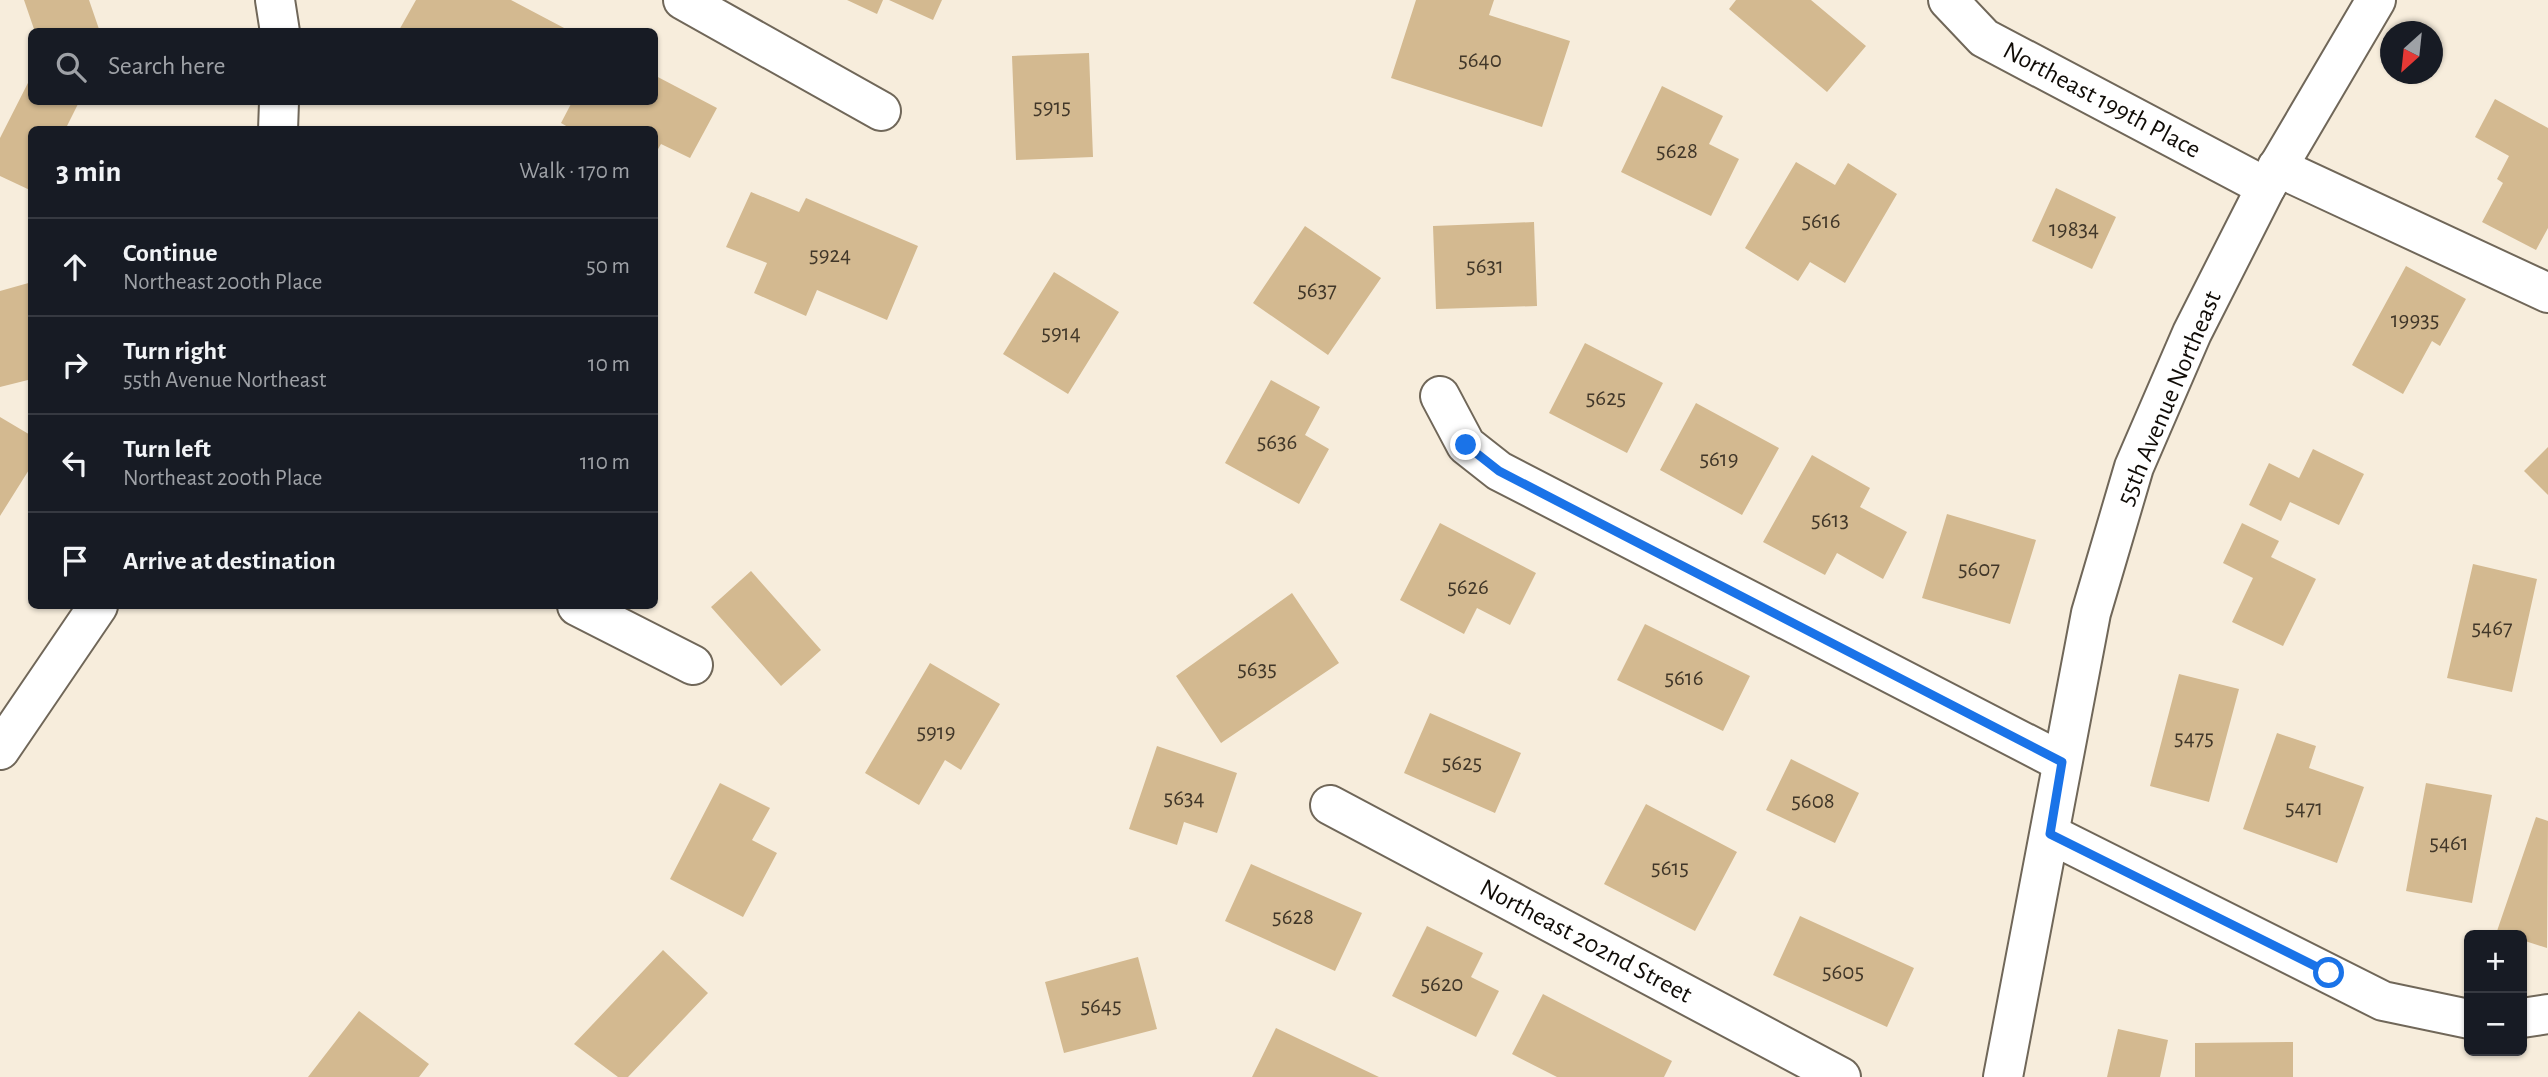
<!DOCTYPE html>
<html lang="en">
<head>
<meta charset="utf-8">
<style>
  body { margin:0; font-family:"Alegreya Sans",sans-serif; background:#20242c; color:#f1f3f6 }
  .controls { position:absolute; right:21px; bottom:21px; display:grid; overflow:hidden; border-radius:10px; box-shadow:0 2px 5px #0004 }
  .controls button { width:63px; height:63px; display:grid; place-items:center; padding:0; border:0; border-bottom:2px solid #363941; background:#171b24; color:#f1f3f6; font:35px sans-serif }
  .compass { position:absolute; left:2380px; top:21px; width:63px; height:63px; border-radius:50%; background:#171b24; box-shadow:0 2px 5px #0004; rotate:207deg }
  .stop { position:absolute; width:21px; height:21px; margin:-16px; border:5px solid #1a73e8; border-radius:50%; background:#fff }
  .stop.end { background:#1a73e8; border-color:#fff; box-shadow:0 2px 7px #0008 }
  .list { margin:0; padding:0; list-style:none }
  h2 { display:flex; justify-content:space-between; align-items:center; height:91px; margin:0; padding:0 28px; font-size:30px }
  h2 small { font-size:23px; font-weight:400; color:#9ea1a6 }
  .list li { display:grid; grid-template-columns:46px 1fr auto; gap:21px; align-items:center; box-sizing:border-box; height:98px; padding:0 28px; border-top:2px solid #363941 }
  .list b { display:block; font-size:26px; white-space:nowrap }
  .list p { margin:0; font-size:23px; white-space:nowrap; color:#9ea1a6 }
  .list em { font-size:23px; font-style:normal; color:#9ea1a6 }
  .icon { flex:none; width:38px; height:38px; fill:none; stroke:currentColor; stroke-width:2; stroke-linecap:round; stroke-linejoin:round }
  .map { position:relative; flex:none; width:2548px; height:1077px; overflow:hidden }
  .search { position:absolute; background:#171b24; box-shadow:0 2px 5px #0004; left:28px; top:28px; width:630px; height:77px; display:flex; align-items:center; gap:18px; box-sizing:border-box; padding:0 24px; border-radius:10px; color:#9ea1a6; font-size:26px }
  .panel { position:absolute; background:#171b24; box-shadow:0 2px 5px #0004; left:28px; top:126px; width:630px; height:483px; border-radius:10px }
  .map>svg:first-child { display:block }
  .building { fill:#d3b990 }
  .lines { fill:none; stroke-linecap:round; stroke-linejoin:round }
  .minor-casing { stroke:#706759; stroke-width:42 }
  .major-casing { stroke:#706759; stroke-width:42 }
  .minor { stroke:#fff; stroke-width:38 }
  .major { stroke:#fff; stroke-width:38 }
  .route { stroke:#1a73e8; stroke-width:9 }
  .labels { text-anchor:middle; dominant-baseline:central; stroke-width:7; stroke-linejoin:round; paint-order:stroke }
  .number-label { font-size:23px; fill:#413729 }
  .street-label { font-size:26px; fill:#100c07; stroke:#fff }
</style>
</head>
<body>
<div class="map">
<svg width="2548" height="1077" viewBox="0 0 2548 1077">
  <rect width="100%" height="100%" fill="#f7eddc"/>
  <path class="building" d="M24,0H89L100,32H35Z
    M416,0H511L566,29L398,32Z
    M847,0H883L877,14Z
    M889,0H942L933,20Z
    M1416,0H1494L1489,15L1570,41L1542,127L1391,78Z
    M1736,0H1811L1866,46L1827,92L1729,9Z
    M1089,53L1093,157L1016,160L1012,56Z
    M32,75V102H79L65,130H32V191L0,176V138Z
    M654,75L717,108L690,158L661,144L654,156V130H573L561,123L572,102H654Z
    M1662,86L1723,116L1709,144L1739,159L1711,216L1621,172Z
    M2495,99L2548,128V228L2536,250L2482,222L2503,183L2497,179L2509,156L2475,137Z
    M1796,162L1835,185L1848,163L1897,194L1845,283L1810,262L1798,281L1745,248Z
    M2056,188L2116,217L2092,269L2032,241Z
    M751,192L799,212L806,198L918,246L887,320L817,290L806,316L754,293L767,263L726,247Z
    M1534,222L1537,306L1436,309L1433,226Z
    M1305,226L1381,278L1328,355L1253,303Z
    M2406,266L2466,299L2440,346L2432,341L2403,394L2352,365Z
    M1054,272L1119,312L1068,394L1003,354Z
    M32,282V379L0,387V291Z
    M1585,343L1663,383L1627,453L1549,413Z
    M1271,380L1320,407L1305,435L1329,449L1299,504L1225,463Z
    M1696,403L1779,448L1742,515L1660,470Z
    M0,417L32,436V465L0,516Z
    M2548,447V495L2524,471Z
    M2313,449L2364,474L2339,525L2290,502L2281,521L2249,505L2269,463L2299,478Z
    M1812,455L1870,488L1860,507L1907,532L1883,579L1837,553L1825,575L1763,542Z
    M1947,514L2036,540L2010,624L1922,598Z
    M1440,523L1536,573L1510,625L1477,608L1464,634L1400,600Z
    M2242,523L2279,541L2271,557L2316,579L2283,646L2232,622L2253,578L2223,563Z
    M2473,564L2537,579L2512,692L2447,678Z
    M751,571L821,650L781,686L711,607Z
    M1292,593L1339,663L1221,743L1176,676Z
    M1645,624L1750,676L1723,731L1617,680Z
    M930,663L1000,704L961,770L945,760L919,805L865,773Z
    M2179,674L2239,689L2209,802L2150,786Z
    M1430,713L1521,753L1495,813L1404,773Z
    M2277,733L2316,746L2309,768L2364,787L2337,863L2243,829Z
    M1157,746L1237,773L1217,833L1184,822L1177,845L1129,829Z
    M1791,759L1859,793L1835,843L1766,810Z
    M720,783L770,808L752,840L777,853L743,917L670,879Z
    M2426,783L2492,795L2472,903L2406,891Z
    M1646,804L1737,852L1695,931L1604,884Z
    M2536,817L2548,821L2547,948L2522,940V935L2497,931Z
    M1251,864L1362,913L1335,971L1225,921Z
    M1800,916L1914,968L1887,1027L1773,975Z
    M1427,926L1483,953L1471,977L1499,991L1476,1037L1392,996Z
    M663,950L708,993L628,1077H618L574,1044Z
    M1138,957L1157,1029L1064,1053L1045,982Z
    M1543,994L1672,1061L1664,1077H1557L1512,1054Z
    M359,1011L429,1064L419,1077H308Z
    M1276,1028L1379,1077H1252Z
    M2118,1029L2168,1040L2160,1077H2107Z
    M2293,1042V1077H2195V1043Z"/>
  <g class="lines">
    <g class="minor-casing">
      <path id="minor" d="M275,0L280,32
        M683,0L881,111
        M1948,0L1984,38L2266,187
        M278,130L279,102
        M2277,167L2548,293
        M1440,396L1466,445L1499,471L2062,762
        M577,606L693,665
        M0,750L98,606
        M1330,805L1841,1077
        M2050,834L2383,1001L2469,1019
        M2522,1018L2548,1014"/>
    </g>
    <g class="major-casing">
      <path id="major" d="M2003,1077L2091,613L2134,467L2192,333L2266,187L2376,0"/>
    </g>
    <use href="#minor" class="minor"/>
    <use href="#major" class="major"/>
  </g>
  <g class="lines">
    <path class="route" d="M1466,445L1499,471L2062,762L2050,834L2329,973"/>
  </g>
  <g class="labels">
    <g class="number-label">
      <text x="1480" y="60">5640</text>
      <text x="1052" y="107">5915</text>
      <text x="1677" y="151">5628</text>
      <text x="1821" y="221">5616</text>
      <text x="2074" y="229">19834</text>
      <text x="830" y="255">5924</text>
      <text x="1485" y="266">5631</text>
      <text x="1317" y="290">5637</text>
      <text x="2415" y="320">19935</text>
      <text x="1061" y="333">5914</text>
      <text x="1606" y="398">5625</text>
      <text x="1277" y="442">5636</text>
      <text x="1719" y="459">5619</text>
      <text x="1830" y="520">5613</text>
      <text x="1979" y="569">5607</text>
      <text x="1468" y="587">5626</text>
      <text x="2492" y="628">5467</text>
      <text x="1257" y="669">5635</text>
      <text x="1684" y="678">5616</text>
      <text x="936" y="732">5919</text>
      <text x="2194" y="738">5475</text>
      <text x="1462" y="763">5625</text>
      <text x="1184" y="798">5634</text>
      <text x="1813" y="801">5608</text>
      <text x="2304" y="808">5471</text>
      <text x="2449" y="843">5461</text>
      <text x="1670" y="868">5615</text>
      <text x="1293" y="917">5628</text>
      <text x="1843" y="972">5605</text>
      <text x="1442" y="984">5620</text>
      <text x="1101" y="1006">5645</text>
    </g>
    <g class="street-label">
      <text transform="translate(2102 100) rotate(28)">Northeast 199th Place</text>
      <text transform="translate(2169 398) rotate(-67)">55th Avenue Northeast</text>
      <text transform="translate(1586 941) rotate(28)">Northeast 202nd Street</text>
    </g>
  </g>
</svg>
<div class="controls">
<button>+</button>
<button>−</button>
</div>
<svg class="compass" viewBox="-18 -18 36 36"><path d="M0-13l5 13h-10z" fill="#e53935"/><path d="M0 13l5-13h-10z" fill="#9ea1a6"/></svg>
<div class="stop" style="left:2329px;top:973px"></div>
<div class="stop end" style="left:1466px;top:445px"></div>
<div class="search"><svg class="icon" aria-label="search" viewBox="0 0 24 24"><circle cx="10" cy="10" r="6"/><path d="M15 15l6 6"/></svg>Search here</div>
<section class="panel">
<h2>3 min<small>Walk · 170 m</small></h2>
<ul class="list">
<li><svg class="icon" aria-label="ahead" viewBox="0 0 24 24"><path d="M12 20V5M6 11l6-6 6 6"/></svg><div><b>Continue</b><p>Northeast 200th Place</p></div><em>50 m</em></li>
<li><svg class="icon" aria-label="right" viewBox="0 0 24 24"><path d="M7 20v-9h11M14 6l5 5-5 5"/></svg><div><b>Turn right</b><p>55th Avenue Northeast</p></div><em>10 m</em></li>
<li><svg class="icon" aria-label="left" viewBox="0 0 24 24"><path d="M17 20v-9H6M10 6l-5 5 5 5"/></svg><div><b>Turn left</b><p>Northeast 200th Place</p></div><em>110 m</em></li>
<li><svg class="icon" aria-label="arrive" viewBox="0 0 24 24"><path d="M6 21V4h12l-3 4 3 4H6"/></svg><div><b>Arrive at destination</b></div></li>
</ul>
</section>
</div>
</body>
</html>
